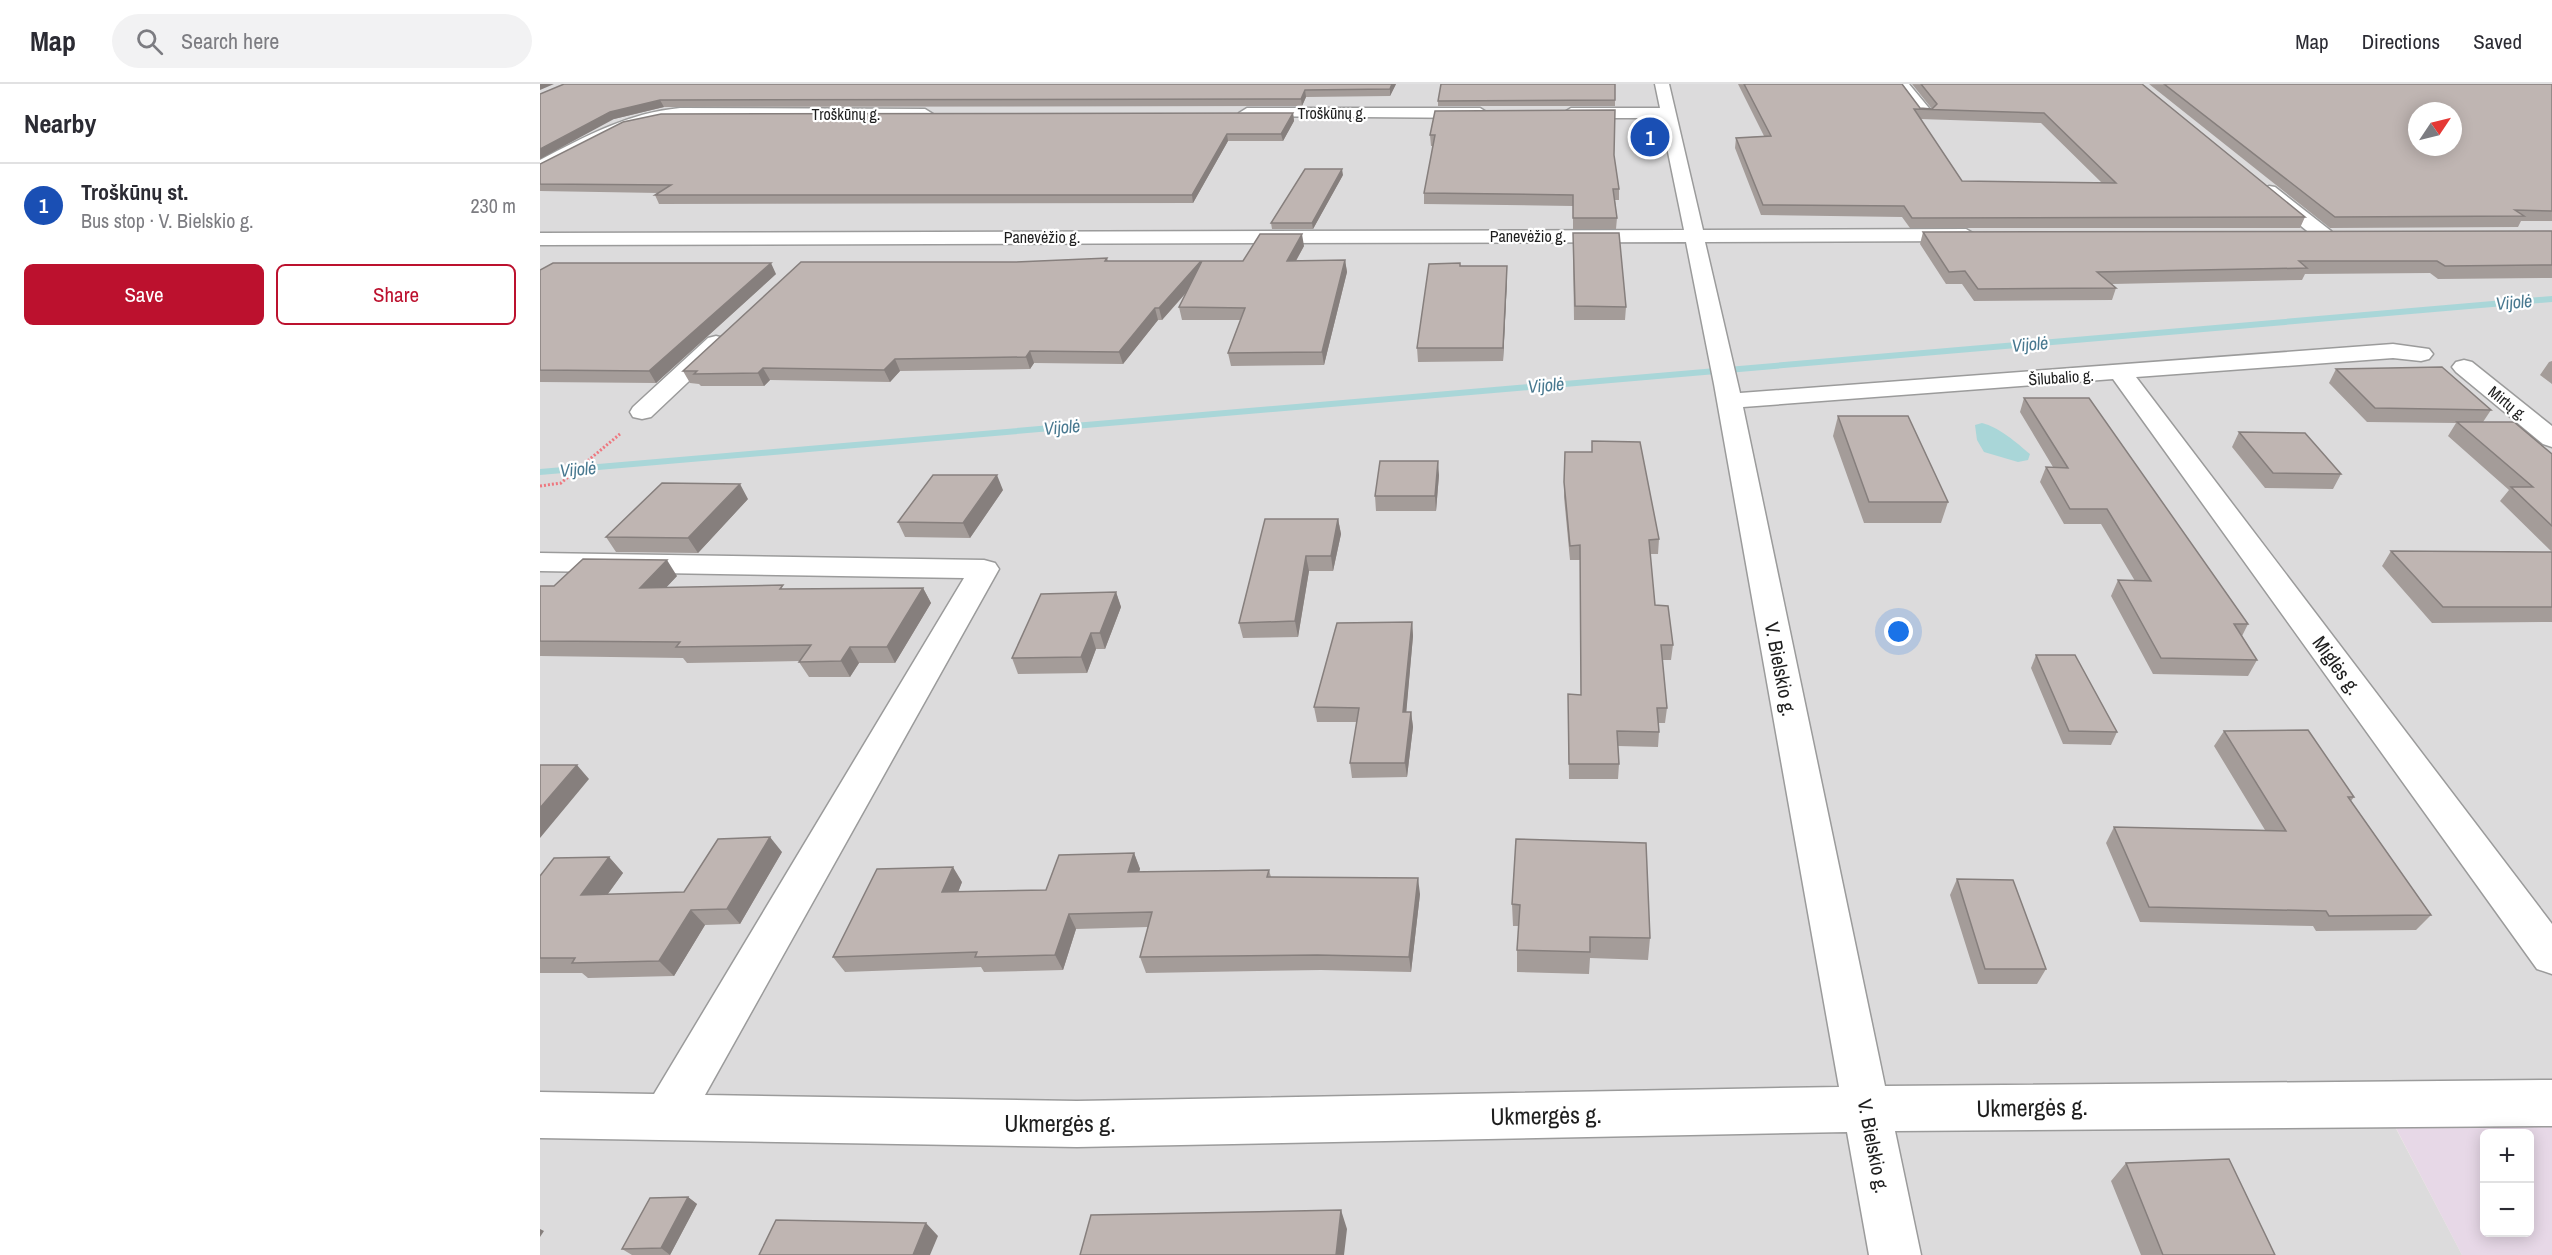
<!DOCTYPE html>
<html lang="en">
<head>
<meta charset="utf-8">
<style>
  body { margin:0; font-family:"Archivo Narrow",sans-serif; background:#f2f2f3; color:#2b2b33 }
  .controls { position:absolute; right:18px; bottom:18px; display:grid; overflow:hidden; border-radius:9px; box-shadow:0 3px 15px #0003 }
  .controls button { width:54px; height:54px; display:grid; place-items:center; padding:0; border:0; border-bottom:2px solid #e1e1e2; background:#fff; color:#2b2b33; font:30px sans-serif }
  .compass { position:absolute; left:1868px; top:18px; width:54px; height:54px; border-radius:50%; background:#fff; box-shadow:0 3px 15px #0003; rotate:55deg }
  .you { position:absolute; left:1359px; top:548px; width:21px; height:21px; margin:-15px; border:4px solid #fff; border-radius:50%; background:#1a73e8; box-shadow:0 0 0 9px #1a73e833 }
  .badge { display:grid; place-items:center; width:39px; height:39px; border-radius:50%; background:#bc112e; color:#fff; font-size:20px; font-weight:700 }
  .pin { position:absolute; translate:-50% -50%; border:3px solid #fff; box-shadow:0 2px 6px #0006 }
  .list { margin:0; padding:0; list-style:none }
  h2 { display:flex; justify-content:space-between; align-items:center; height:78px; margin:0; padding:0 24px; font-size:26px }
  h2 small { font-size:20px; font-weight:400; color:#7c7c81 }
  .list li { display:grid; grid-template-columns:39px 1fr auto; gap:18px; align-items:center; box-sizing:border-box; height:84px; padding:0 24px; border-top:2px solid #e1e1e2 }
  .list b { display:block; font-size:22px; white-space:nowrap }
  .list p { margin:0; font-size:20px; white-space:nowrap; color:#7c7c81 }
  .list em { font-size:20px; font-style:normal; color:#7c7c81 }
  .actions { display:flex; gap:12px; padding:18px 24px }
  .actions a { flex:1; padding:14px 0; border:2px solid #bc112e; border-radius:9px; text-align:center; font-size:21px; color:#bc112e }
  .actions .main { background:#bc112e; color:#fff }
  .icon { flex:none; width:33px; height:33px; fill:none; stroke:currentColor; stroke-width:2; stroke-linecap:round; stroke-linejoin:round }
  .map { position:relative; flex:none; width:2012px; height:1171px; overflow:hidden }
  header { display:flex; align-items:center; gap:36px; box-sizing:border-box; height:84px; padding:0 30px; background:#fff; border-bottom:2px solid #e1e1e2 }
  header strong { font-size:28px }
  nav { display:flex; gap:33px; margin-inline-start:auto; font-size:21px }
  .search { width:420px; height:54px; background:#f2f2f3; display:flex; align-items:center; gap:15px; box-sizing:border-box; padding:0 21px; border-radius:33px; color:#7c7c81; font-size:22px }
  main { display:flex }
  aside { flex:1; background:#fff }
  .map>svg:first-child { display:block }
  .residential { fill:#dcdbdc; fill-rule:evenodd }
  .industrial { fill:#e7d8e7; fill-rule:evenodd }
  .water { fill:#a9d6d8 }
  .lines { fill:none; stroke-linecap:round; stroke-linejoin:round }
  .stream { fill:#a9d6d8; fill-rule:evenodd }
  .minor-casing { stroke:#9b9b9b; stroke-width:3 }
  .path { stroke:#ee777f; stroke-width:3; stroke-dasharray:2 2; stroke-linecap:butt }
  .minor { fill:#fff; fill-rule:evenodd }
  .wall { fill:#a49c99; fill-rule:evenodd }
  .shaded-wall { fill:#867f7d }
  .building { fill:#bfb5b2; stroke:#867f7d; stroke-width:1.5; fill-rule:evenodd }
  .labels { text-anchor:middle; dominant-baseline:central; stroke-width:4.5; stroke-linejoin:round; paint-order:stroke }
  .far-street-label { font-size:16px; fill:#1e1e1e; stroke:#fff }
  .far-water-label { font-size:18px; font-style:italic; fill:#497990; stroke:#fff }
  .street-label { font-size:20px; fill:#1e1e1e; stroke:#fff }
  .near-street-label { font-size:24px; fill:#1e1e1e; stroke:#fff }
</style>
</head>
<body>
<header>
<strong>Map</strong>
<div class="search"><svg class="icon" aria-label="search" viewBox="0 0 24 24"><circle cx="10" cy="10" r="6"/><path d="M15 15l6 6"/></svg>Search here</div>
<nav><a>Map</a><a>Directions</a><a>Saved</a></nav>
</header>
<main>
<aside>
<h2>Nearby<small></small></h2>
<ul class="list">
<li><span class="badge" style="background:#1a4fb4">1</span><div><b>Troškūnų st.</b><p>Bus stop · V. Bielskio g.</p></div><em>230 m</em></li>
</ul>
<div class="actions"><a class="main">Save</a><a>Share</a></div>
</aside>
<div class="map">
<svg width="2012" height="1171" viewBox="0 0 2012 1171">
  <rect width="100%" height="100%" fill="#eeeae5"/>
  <path class="residential" d="M0,0H2012V1019L1843,1020L1922,1171H0ZM1877,27H1913V63H1877Z"/>
  <path class="industrial" d="M1843,1019H2012V1171H1922ZM1944,1050H1990V1148H1944Z"/>
  <path class="water" d="M1442,339C1459,343 1477,359 1490,370L1488,376L1478,378L1444,368L1437,356L1435,341Z"/>
  <g class="lines">
    <path class="stream" d="M2012,212V218L0,391V385Z"/>
    <g class="minor-casing">
      <path id="minor" d="M1115,0H1129L1163,146L1426,145L1436,151L1426,157L1165,158L1200,309L1853,260L1889,265L1893,270L1889,275L1881,277L1853,274L1596,293L2012,840V890L1997,885L1573,295L1203,323L1345,1002L2012,996V1042L1355,1047L1381,1171H1329L1307,1048L537,1063L0,1054V1008L114,1010L424,494L0,487V469L444,476L455,479L459,485L165,1011L537,1017L1299,1003L1174,300L1146,158L0,161V149L1144,146L1121,34H1031L1023,29L1031,24H1120Z
        M1354,0H1369L1393,29L1390,32H1380Z
        M140,24L385,25L393,30L385,35L120,36L73,51L0,88V76C46,52 88,29 140,24Z
        M707,24H940L948,29L940,34L702,32L699,29Z
        M1729,102L1735,103L1791,147L1794,151L1791,155H1777L1723,111L1720,107Z
        M176,252L184,254L187,259L184,264L111,333L102,335L93,333L90,328L93,323L168,254Z
        M1924,276L1932,278L2012,342V363L2003,360L1916,288L1912,283L1916,278Z"/>
    </g>
    <path class="path" d="M0,402L21,399L80,350"/>
    <use href="#minor" class="minor"/>
  </g>
  <path class="wall" d="M24,0H856L850,12L766,13L762,22L124,23L74,35Z
    M1075,0V22H898V17Z
    M1198,0H1362L1380,24L1392,25L1372,0H1602L1765,133L1760,144H1370L1362,133L1221,131L1195,64L1196,54L1224,52ZM1380,35L1501,39L1562,99L1422,97Z
    M1609,0H2012V137H1981L1978,143L1790,144Z
    M895,27L1074,71L1079,105V116H1075L1077,134L1076,145H1033V122L884,120V109L893,62H891L890,51Z
    M753,29L754,37L743,57H688L653,119L119,120L115,111L119,109L0,107V80Z
    M803,91L773,145H732L731,139Z
    M2012,147V194L1898,195L1890,189L1765,190L1762,196L1572,200L1576,204L1572,216L1434,217L1422,200H1406L1380,160L1383,148Z
    M1033,161L1086,223L1085,236H1034Z
    M764,162L756,177L805,176L807,188L784,281L691,282L688,269L701,236H642L639,223L647,208L622,236H618L583,280L494,279L490,285L360,287L350,298L230,296L224,302H161L159,300L150,299L143,287L476,178L567,174L568,177H661V179L703,177Z
    M920,182H967V195L963,277L878,278L877,264Z
    M0,186L236,190L116,299L0,298Z
    M2012,277V300L2000,291L2009,278Z
    M1796,285L1951,326L1943,338L2012,370V468L1960,417L1969,406L1908,352L1916,339L1827,338L1789,299Z
    M1484,314L1708,540L1702,552L1717,576L1708,592L1613,590L1571,512L1578,496L1595,497L1561,440H1524L1500,398L1506,383H1513L1480,328Z
    M1298,332L1408,418L1401,439H1324L1293,352Z
    M1699,348L1801,390L1793,405L1725,404L1692,363Z
    M1025,368L1119,455L1118,470H1110L1115,521L1133,561L1131,576H1122L1127,624L1125,639H1118L1119,648L1118,663L1078,662L1079,680L1078,695H1029L1028,626L1041,611L1040,476H1030L1024,413Z
    M899,391L896,427H836L835,412Z
    M463,406L430,454L365,453L358,438Z
    M208,415L158,469L76,468L66,453Z
    M798,435L801,450L793,487H769L758,553L703,554L699,539Z
    M1851,467L2012,468V538L1892,539L1842,482Z
    M137,492L125,504L246,505L383,504L391,519L355,579H319L310,593H269L259,578L260,577L147,579L143,574L0,572V502H14Z
    M576,508L581,523L565,565H556L547,589L478,590L472,574Z
    M872,538L873,552L866,628H871L873,643L867,693L812,694L810,679L817,638H777L774,623Z
    M1496,571L1577,648L1571,661L1523,660L1491,584Z
    M1684,647L1814,713L1811,717L1891,831L1876,846L1776,847L1773,842L1600,838L1566,759L1574,743L1725,746L1674,662Z
    M976,755L1110,854L1108,876L1050,874L1049,890L977,888V866L979,842H973L972,820Z
    M242,768L200,840L165,841L134,892L48,894L42,889H0V792L69,773L83,789L68,810L144,808Z
    M594,769L600,785L599,788L729,786L731,793L880,810L871,888L781,886L606,889L600,873L608,843L536,845L523,886L444,888L441,883L305,888L293,873L422,798L418,808L506,806Z
    M1417,795L1506,885L1497,900H1438L1410,811Z
    M1586,1079L1735,1171H1601L1571,1097Z
    M148,1113L157,1120L130,1171H92L82,1165Z"/>
  <path class="shaded-wall" d="M0,0H14L0,6Z
    M852,0H856L850,12V5Z
    M765,6L766,13L762,22L761,15Z
    M120,16L124,23L74,35L0,75V65L70,28Z
    M753,29L754,37L743,57L741,50Z
    M687,50L688,57L653,119L652,111Z
    M802,85L803,91L773,145L772,139Z
    M762,150L764,162L749,189L747,177Z
    M805,176L807,188L784,281L782,268Z
    M661,177L663,189L622,236L619,224Z
    M231,179L236,190L116,299L109,287Z
    M967,182V195L963,277V264Z
    M615,224L618,236L583,280L579,268Z
    M490,267L494,279L490,285L486,273Z
    M355,275L360,287L350,298L344,286Z
    M223,284L230,296L224,302L218,289Z
    M898,377L899,391L896,427L895,412Z
    M457,391L463,406L430,454L423,439Z
    M200,400L208,415L158,469L148,454Z
    M798,435L801,450L793,487L791,472Z
    M766,472L769,487L758,553L755,537Z
    M127,476L137,492L111,520L100,504Z
    M383,504L391,519L355,579L347,563Z
    M576,508L581,523L565,565L560,549Z
    M872,538L873,552L865,643L863,628Z
    M551,549L556,565L547,589L541,573Z
    M310,563L319,579L310,593L301,577Z
    M871,628L873,643L867,693L865,679Z
    M37,681L49,695L0,754V724Z
    M230,753L242,768L200,840L187,825Z
    M594,769L600,785L594,804L588,788Z
    M69,773L83,789L56,826L41,811Z
    M413,783L422,798L412,824L402,808Z
    M878,794L880,810L871,888L869,873Z
    M151,826L165,841L134,892L119,877Z
    M529,830L536,845L523,886L515,871Z
    M148,1113L157,1120L130,1171L121,1164Z
    M801,1126L807,1145L804,1171H796Z
    M386,1139L398,1152L390,1171H373Z
    M0,1145L4,1147L0,1153Z"/>
  <path class="building" d="M24,0H852L850,5L765,6L761,15L120,16L70,28L0,65V10Z
    M901,0H1075V16L898,17Z
    M1204,0H1362L1380,24L1392,25L1397,20L1381,0H1602L1765,133L1372,134L1364,122L1223,121L1196,54L1231,52ZM1374,25L1504,29L1576,99L1422,97Z
    M1624,0H2012V127L1975,126L1984,132L1795,133ZM1877,27H1913V63H1877Z
    M1075,26L1074,71L1079,105H1073L1077,134H1033V111L884,109L895,51H890L895,27Z
    M753,29L741,50H687L652,111H115L131,101L0,100V80L83,38L121,30Z
    M765,85H802L772,139H731Z
    M2012,147V181L1905,182L1897,177H1759L1767,184L1557,188L1576,204L1438,205L1425,187L1409,188L1383,148Z
    M1033,149H1079L1086,223L1035,222Z
    M720,150H762L747,177L805,176L782,268L688,269L705,224L639,223L662,177H703Z
    M567,174L565,177H661L619,224H615L579,268L490,267L486,273L355,275L344,286L223,284L218,289L154,290L157,287H143L261,178H476Z
    M13,179H231L109,287L0,286V186Z
    M920,179V182H967L963,264H877L889,180Z
    M1902,283L1951,326L1835,324L1796,285Z
    M1484,314H1549L1708,540H1694L1717,576L1621,574L1578,496L1611,497L1567,425H1530L1506,383L1528,384Z
    M1298,332H1368L1408,418H1329Z
    M1917,338H1974L2012,370V442L1971,403H1993Z
    M1699,348L1765,349L1801,390L1733,389Z
    M1052,357L1100,358L1119,455L1109,456L1115,521L1128,522L1133,561H1121L1127,624H1117L1119,648L1077,647L1079,680H1029L1028,610L1041,611L1040,461L1030,462L1024,398L1025,368H1052Z
    M840,377H898L895,412H835Z
    M393,391H457L423,439L358,438Z
    M122,399L200,400L148,454L66,453Z
    M725,435H798L791,472H766L755,537L699,539Z
    M1851,467L2012,468V523H1903Z
    M43,475L127,476L100,504L243,501L240,505L383,504L347,563H310L301,577L259,578L271,561L136,563L140,558L0,557V502H14Z
    M576,508L560,549H551L541,573L472,574L501,510Z
    M872,538L863,628H871L865,679H810L819,624L774,623L797,539Z
    M1496,571H1535L1577,648L1529,647Z
    M1768,646L1814,713H1808L1891,831L1789,832L1786,827L1609,823L1574,743L1746,747L1684,647Z
    M0,681H37L0,724Z
    M230,753L187,825L151,826L119,877L32,879L35,874H0V792L14,774L69,773L41,811L144,808L178,755Z
    M976,755L1106,759L1110,854L1050,853V868L977,866L980,821L972,820Z
    M594,769L588,788L729,786L727,793L878,794L869,873L777,871L600,873L612,828L529,830L515,871L435,873L437,868L293,873L337,785L413,783L402,808L506,806L519,771Z
    M1417,795L1473,796L1506,885H1445Z
    M1689,1075L1735,1171H1623L1586,1079Z
    M148,1113L121,1164L82,1165L110,1114Z
    M801,1126L796,1171H540L551,1131Z
    M236,1136L386,1139L373,1171H219Z"/>
  <g class="labels">
    <g class="far-street-label">
      <text x="792" y="29">Troškūnų g.</text>
      <text x="306" y="30">Troškūnų g.</text>
      <text x="988" y="152">Panevėžio g.</text>
      <text x="502" y="153">Panevėžio g.</text>
      <text transform="translate(1521 293) rotate(-4)">Šilubalio g.</text>
      <text transform="translate(1968 319) rotate(39)">Mirtų g.</text>
    </g>
    <g class="far-water-label">
      <text transform="translate(1974 218) rotate(-5)">Vijolė</text>
      <text transform="translate(1490 260) rotate(-5)">Vijolė</text>
      <text transform="translate(1006 301) rotate(-5)">Vijolė</text>
      <text transform="translate(522 343) rotate(-5)">Vijolė</text>
      <text transform="translate(38 385) rotate(-5)">Vijolė</text>
    </g>
    <g class="street-label">
      <text transform="translate(1797 581) rotate(54)">Miglės g.</text>
      <text transform="translate(1241 585) rotate(79)">V. Bielskio g.</text>
      <text transform="translate(1334 1062) rotate(79)">V. Bielskio g.</text>
    </g>
    <g class="near-street-label">
      <text transform="translate(1492 1023) rotate(-1)">Ukmergės g.</text>
      <text transform="translate(1006 1031) rotate(-1)">Ukmergės g.</text>
      <text x="520" y="1039">Ukmergės g.</text>
    </g>
  </g>
</svg>
<div class="controls">
<button>+</button>
<button>−</button>
</div>
<svg class="compass" viewBox="-18 -18 36 36"><path d="M0-13l5 13h-10z" fill="#e53935"/><path d="M0 13l5-13h-10z" fill="#7c7c81"/></svg>
<div class="you"></div>
<div class="pin badge" style="left:1110px;top:53px;background:#1a4fb4">1</div>
</div>
</main>
</body>
</html>
